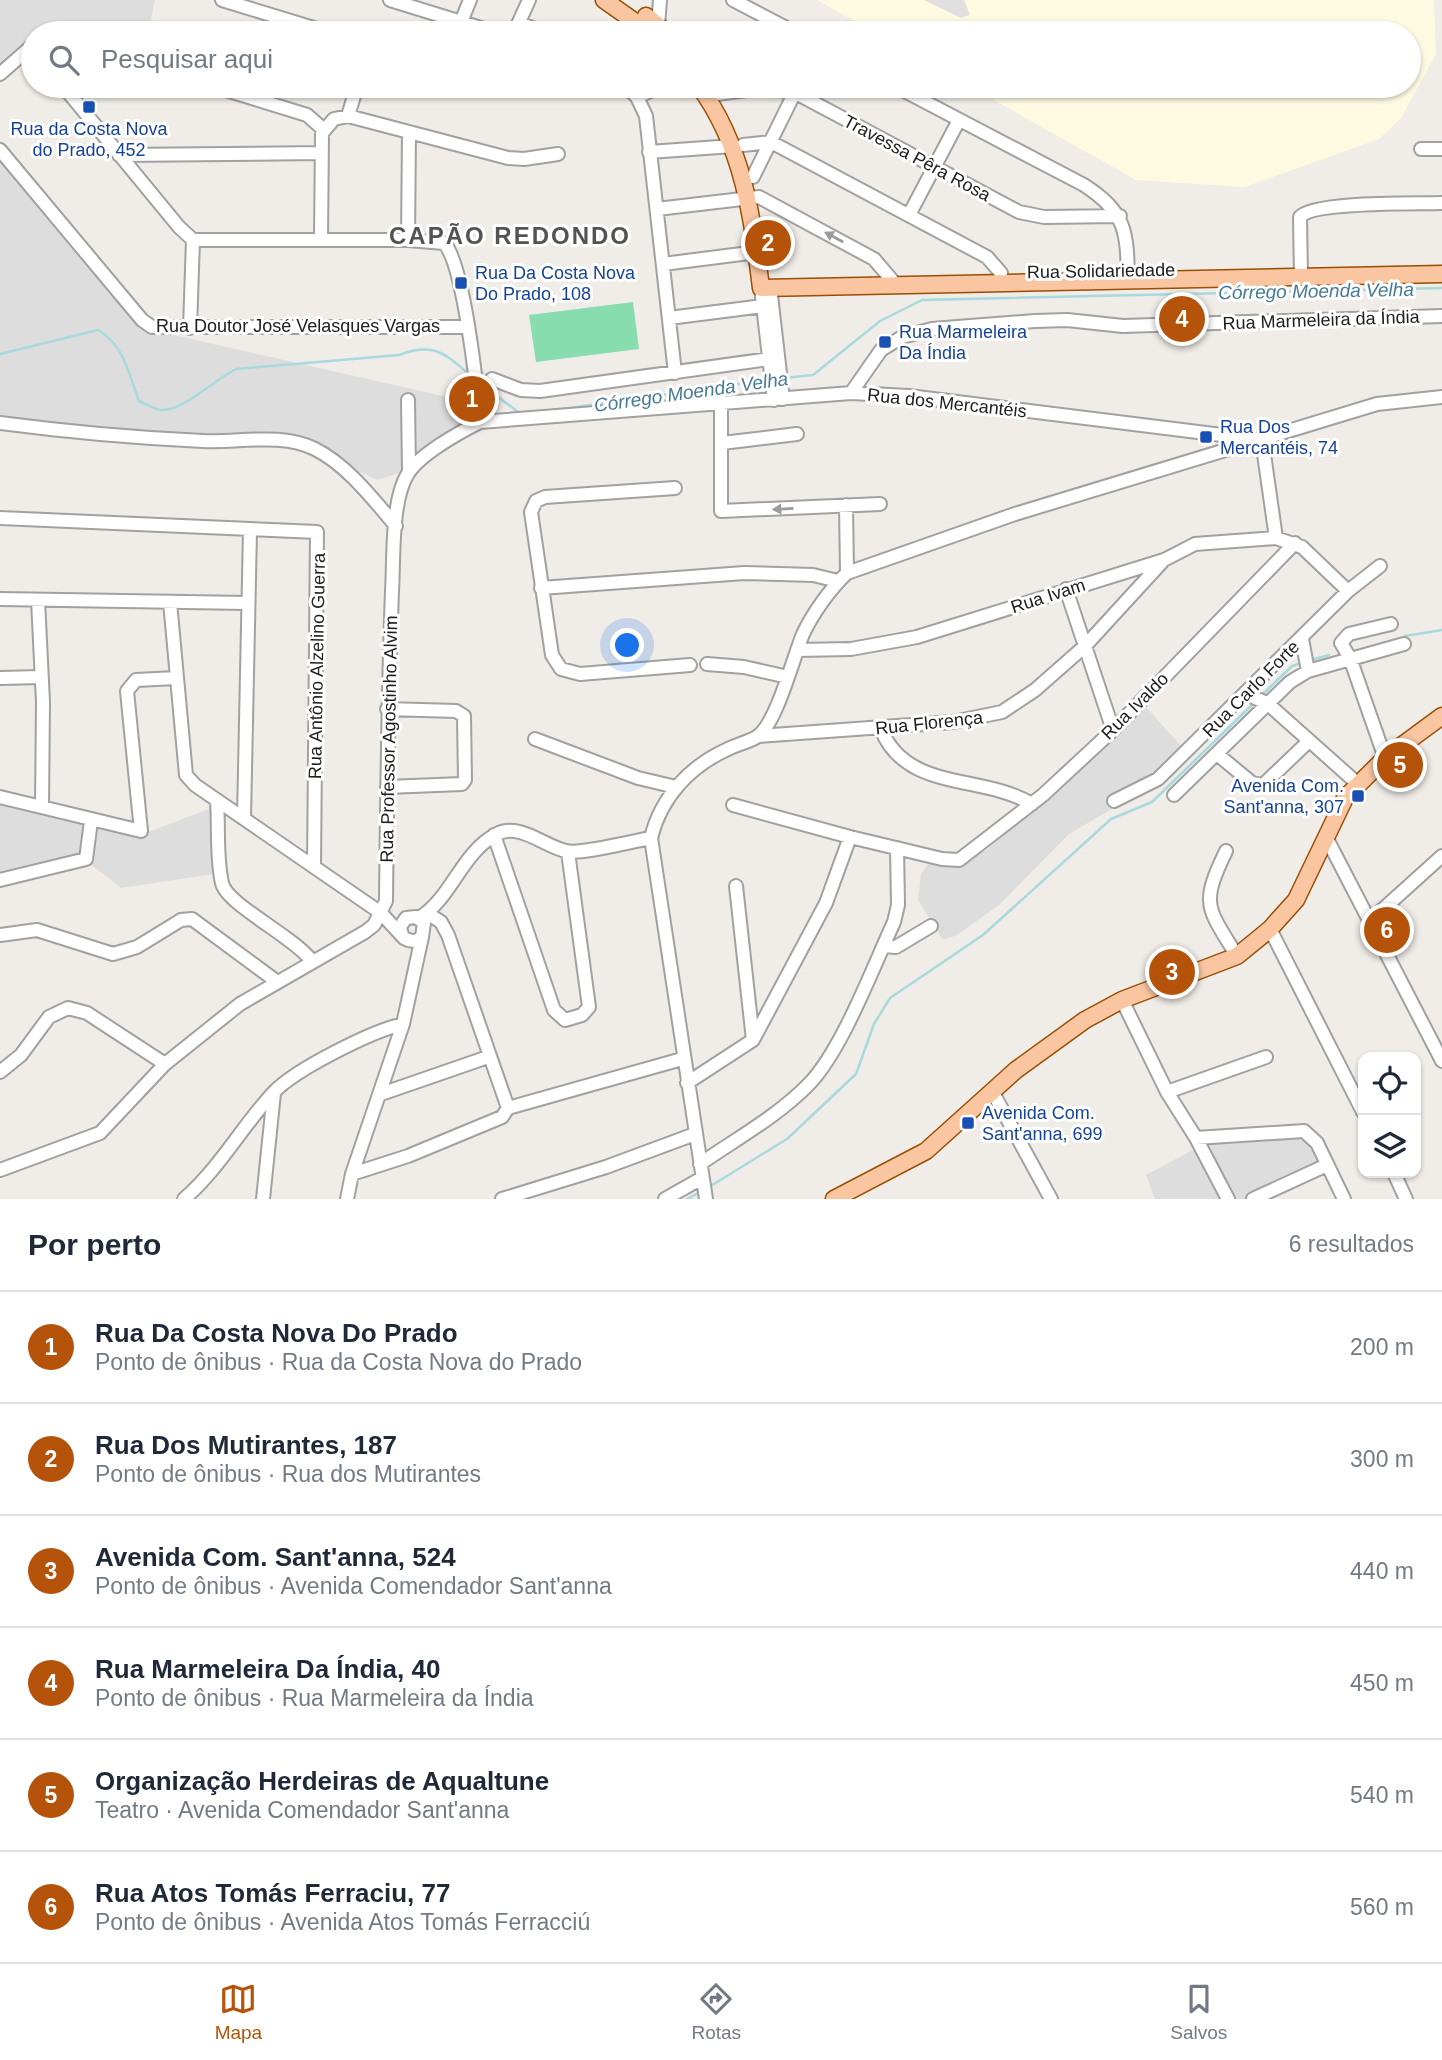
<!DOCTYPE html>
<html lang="pt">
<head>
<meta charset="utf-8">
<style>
  body { margin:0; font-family:Arial,sans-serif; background:#f6f6f7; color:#1f2937 }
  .controls { position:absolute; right:21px; bottom:21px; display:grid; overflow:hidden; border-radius:14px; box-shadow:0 2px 5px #0004 }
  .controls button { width:63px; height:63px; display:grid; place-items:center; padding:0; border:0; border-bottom:2px solid #e0e1e3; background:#fff; color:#1f2937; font:35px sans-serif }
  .you { position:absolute; left:628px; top:646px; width:24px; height:24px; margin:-18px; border:5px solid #fff; border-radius:50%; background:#1a73e8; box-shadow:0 0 0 10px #1a73e833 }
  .badge { display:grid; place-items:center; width:46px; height:46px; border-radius:50%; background:#b45309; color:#fff; font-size:23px; font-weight:700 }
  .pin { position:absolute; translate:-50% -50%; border:4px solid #fff; box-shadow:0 2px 7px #0006 }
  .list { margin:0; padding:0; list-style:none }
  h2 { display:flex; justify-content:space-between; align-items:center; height:91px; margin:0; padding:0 28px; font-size:30px }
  h2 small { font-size:23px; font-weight:400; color:#747a83 }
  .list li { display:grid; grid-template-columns:46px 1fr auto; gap:21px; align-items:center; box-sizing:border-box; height:112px; padding:0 28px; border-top:2px solid #e0e1e3 }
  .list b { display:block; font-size:26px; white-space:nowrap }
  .list p { margin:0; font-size:23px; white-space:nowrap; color:#747a83 }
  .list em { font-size:23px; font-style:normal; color:#747a83 }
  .icon { flex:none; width:38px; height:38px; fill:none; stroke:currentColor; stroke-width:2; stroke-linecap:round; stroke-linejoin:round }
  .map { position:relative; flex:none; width:1442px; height:1199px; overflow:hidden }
  .search { position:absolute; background:#fff; box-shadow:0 2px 5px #0004; left:21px; right:21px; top:21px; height:77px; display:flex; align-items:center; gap:18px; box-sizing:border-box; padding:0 24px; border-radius:38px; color:#747a83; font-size:26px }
  .sheet { height:763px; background:#fff }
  nav { display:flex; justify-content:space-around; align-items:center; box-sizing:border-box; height:98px; border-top:2px solid #e0e1e3; background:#fff; font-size:19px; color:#747a83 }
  nav a { display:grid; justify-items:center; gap:4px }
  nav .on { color:#b45309 }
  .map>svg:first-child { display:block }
  .residential { fill:#dedddd }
  .education { fill:#fefae2 }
  .pitch { fill:#87ddae }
  .parking { fill:#e0e0e0 }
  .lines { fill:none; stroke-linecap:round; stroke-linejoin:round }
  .stream { stroke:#a8d9dd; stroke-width:2.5 }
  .minor-casing { stroke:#a1a1a1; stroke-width:16 }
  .major-casing { stroke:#994f03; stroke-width:19 }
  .minor { stroke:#fff; stroke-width:12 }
  .major { stroke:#fac6a2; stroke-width:16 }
  .oneway { fill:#9b9b9b }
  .transit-dot { fill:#1a4fb4; stroke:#fff; stroke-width:2.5 }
  .labels { text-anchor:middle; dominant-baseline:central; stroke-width:6; stroke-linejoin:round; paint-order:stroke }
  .transit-label { font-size:18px; fill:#164399; stroke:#fff; text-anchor:start }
  .street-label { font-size:18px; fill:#202020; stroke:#fff }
  .water-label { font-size:19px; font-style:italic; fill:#457b96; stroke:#fff }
  .district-label { font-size:24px; font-weight:bold; letter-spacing:2px; fill:#535353; stroke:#fff }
</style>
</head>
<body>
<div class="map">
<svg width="1442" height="1199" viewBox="0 0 1442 1199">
  <rect width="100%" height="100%" fill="#f0ece7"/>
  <path class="residential" d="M0,0H155L148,33H33V54L0,83Z
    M0,145L156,331L474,403L473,424L405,471L377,480L299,443L0,427Z
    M1146,707L1182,747L1151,786L1069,834L999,905L957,935L943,940L918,900L921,874L931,860L960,865L988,849Z
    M0,800L138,836L222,804L227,872L121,888L89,863L0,883Z
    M1305,1133L1333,1164L1270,1199H1155L1146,1175L1204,1144Z"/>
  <path class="education" d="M817,0H1434L1436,54L1401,118L1379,139L1245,187L1136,180L969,86H1409V33H876Z"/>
  <path class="pitch" d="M633,302L639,349L536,362L529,315Z"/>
  <path class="parking" d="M924,0H964L970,15L961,18Z"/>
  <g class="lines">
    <path class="stream" d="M0,354L98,330C124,344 129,375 139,401C146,404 154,409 161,410C183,411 214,380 236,369L399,355C435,342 444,353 471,376
      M784,378L813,375L880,321L922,300L1442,288
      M482,385L521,414
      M555,410L767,380
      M1405,636L1442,630
      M1311,660L1329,655
      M1261,696L1292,666L1301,663
      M709,1187L787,1139L856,1074L874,1024L890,998L983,935L1111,819L1152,802L1254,703
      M687,1199L700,1192"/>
    <g class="minor-casing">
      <path id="minor" d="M222,0L330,33
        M390,0L497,33
        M733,0L796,33
        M461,22L470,0
        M520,23L544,33
        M658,26L660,0
        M514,33L529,0
        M764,33L791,31
        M0,74L33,45
        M63,86L179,227L193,240H408L444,243C464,264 477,388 480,422
        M213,86L307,115L324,130
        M626,86L637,97L646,116L675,373
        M895,86L1084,185C1127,213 1127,232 1128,281
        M717,94L762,88L794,92L1019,212L1044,217L1120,216
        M637,97L661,86
        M348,116L508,158L524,159L558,154
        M743,145L771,142L987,257L1001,273
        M1421,149H1442
        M0,150L142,320L152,327H467
        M649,152L733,146
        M119,155L321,153
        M753,177L798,86
        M657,209L759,197L874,259L896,285
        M909,215L959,120
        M321,240L322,133L334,119L348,116L357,86
        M408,240L409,132
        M663,264L757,252
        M1301,277L1300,217C1313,201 1417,204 1442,203
        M770,287L783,399
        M761,288L774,400
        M669,318L763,306
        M190,328L193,240
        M492,379L521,390L540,391L769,359
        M851,393L881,350L902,337L932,329L1035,321L1067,320L1123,326L1442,316
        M408,400L409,472
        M721,405V511L880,504
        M0,423C68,432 135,438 203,441C239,443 281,432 315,449C347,465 373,499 396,526
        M1262,440L1276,538
        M722,443L797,434
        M675,488L545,497L536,501L531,512L552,655L561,669L580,674L690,665
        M846,505L847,573
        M0,518L317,532L314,866
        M541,588L744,573L813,575L838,581
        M1066,589L1113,730
        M0,599L247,603
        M38,600L43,702L42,807
        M170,602L186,775L195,785L381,913L404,938C411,942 416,942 422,937L424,923L416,917L406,918L400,927L402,935
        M1302,639L1308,671
        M797,650L851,649L917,637L1164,560L1195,544L1276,538L1302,547L1348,591
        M707,664L744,667L788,677
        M0,678L41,677
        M1251,689L1255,698L1267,703L1358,784
        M881,729C906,792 982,774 1032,804
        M759,736L953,722L1002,712L1035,690L1085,646L1162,562
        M535,739L638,778L676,787
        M1217,754L1252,783L1263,785L1309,741
        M1385,758L1350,658L1341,643L1349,634L1391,624
        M387,787L462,784L465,780L464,716L456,711L387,709
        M1174,795L1290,682L1308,671L1404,644
        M0,797L141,831L127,691L136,680L176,678
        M217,801C219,827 216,857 222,883C226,904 294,937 311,960
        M1114,801L1158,779L1348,591L1380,566
        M733,805L850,837L942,859L959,860L1043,795L1113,730L1295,543
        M244,818L250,530
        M494,835L554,1010L565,1020L582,1015L589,1007L568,852
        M1326,837L1442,1061
        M1226,851C1200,905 1207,907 1237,956
        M0,880L86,859L91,821
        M736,886L753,1040
        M427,913L441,922L448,935L508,1108
        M419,918C451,899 461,854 495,835C519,821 543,846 566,851C580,855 633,841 651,838
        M1371,920L1442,856
        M1270,929L1363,1112
        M0,935L37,930L113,954L137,947L181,920L192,919L276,981
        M883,946L896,947L931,926
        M1122,1000L1167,1092L1196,1138L1304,1131L1317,1143L1344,1199
        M0,1072L21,1055L49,1017L68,1008L87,1013L165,1064
        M687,1083L753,1040L826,903L850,837
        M992,1091L1051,1199
        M1167,1092L1266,1057
        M381,1094L488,1057
        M508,1108L682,1059
        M1196,1138L1228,1199
        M700,1164C736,1139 778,1116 809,1084C842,1050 873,967 894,922L898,905L897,848
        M0,1170L100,1133L165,1064L240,1004L365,932L374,925L386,901C387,798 388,694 392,591C394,559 391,503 407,475C418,455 460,432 480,422L851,393L909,396L1262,440
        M1394,1173L1406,1199
        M352,1174L408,1156L502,1117L508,1108
        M184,1199C220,1168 242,1126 274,1092C296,1069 372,1031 403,1024
        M263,1199L274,1093
        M347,1199L352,1174L403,1024L422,937
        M502,1199L606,1167L695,1134
        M665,1199L702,1178
        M706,1199L651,838C661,797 690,766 728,749C737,744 750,742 758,736C777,722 793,658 803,634C813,613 830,589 847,573L1015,514L1377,404L1442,397
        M1253,1199L1327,1165"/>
    </g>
    <g class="major-casing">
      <path id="major" d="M604,0L651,33
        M646,16L667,33
        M699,86C743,146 752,215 761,288L1442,274
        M834,1199L926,1151L1016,1070L1085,1020L1122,1000L1237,956L1270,929L1296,900L1345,798L1385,758L1442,716"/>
    </g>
    <use href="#minor" class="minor"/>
    <use href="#major" class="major"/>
  </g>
  <defs><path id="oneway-solid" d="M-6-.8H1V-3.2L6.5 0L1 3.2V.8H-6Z" transform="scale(1.75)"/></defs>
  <g class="oneway">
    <use href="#oneway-solid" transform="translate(834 237) rotate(-152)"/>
    <use href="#oneway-solid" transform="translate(783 509) rotate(177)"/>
  </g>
  <g class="transit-dot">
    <rect x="82" y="100" width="14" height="14" rx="3.5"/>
    <rect x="454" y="276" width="14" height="14" rx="3.5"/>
    <rect x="878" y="335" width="14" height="14" rx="3.5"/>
    <rect x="1199" y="430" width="14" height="14" rx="3.5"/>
    <rect x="1351" y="789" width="14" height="14" rx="3.5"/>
    <rect x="961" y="1116" width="14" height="14" rx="3.5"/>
  </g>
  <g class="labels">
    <g class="transit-label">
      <text x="89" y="129" text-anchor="middle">Rua da Costa Nova<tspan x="89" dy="21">do Prado, 452</tspan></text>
      <text x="475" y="273">Rua Da Costa Nova<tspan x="475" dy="21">Do Prado, 108</tspan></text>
      <text x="899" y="332">Rua Marmeleira<tspan x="899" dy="21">Da Índia</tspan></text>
      <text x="1220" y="427">Rua Dos<tspan x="1220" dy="21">Mercantéis, 74</tspan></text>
      <text x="1344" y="786" text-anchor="end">Avenida Com.<tspan x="1344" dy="21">Sant'anna, 307</tspan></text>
      <text x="982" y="1113">Avenida Com.<tspan x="982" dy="21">Sant'anna, 699</tspan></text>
    </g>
    <g class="street-label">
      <text transform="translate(917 158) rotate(28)">Travessa Pêra Rosa</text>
      <text transform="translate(1101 271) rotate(-1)">Rua Solidariedade</text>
      <text transform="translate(1321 320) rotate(-2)">Rua Marmeleira da Índia</text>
      <text x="298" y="326">Rua Doutor José Velasques Vargas</text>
      <text transform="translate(947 403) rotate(6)">Rua dos Mercantéis</text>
      <text transform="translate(1048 596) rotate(-18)">Rua Ivam</text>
      <text transform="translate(317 666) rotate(-89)">Rua Antônio Alzelino Guerra</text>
      <text transform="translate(1251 689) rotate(-45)">Rua Carlo Forte</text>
      <text transform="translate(1135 706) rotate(-45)">Rua Ivaldo</text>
      <text transform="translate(929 723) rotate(-6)">Rua Florença</text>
      <text transform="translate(389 739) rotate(-89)">Rua Professor Agostinho Alvim</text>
    </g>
    <g class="water-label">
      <text transform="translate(1316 291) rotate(-1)">Córrego Moenda Velha</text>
      <text transform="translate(691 392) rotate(-8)">Córrego Moenda Velha</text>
    </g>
    <g class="district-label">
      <text x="510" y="235">CAPÃO REDONDO</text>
    </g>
  </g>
</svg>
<div class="controls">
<button><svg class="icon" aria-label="locate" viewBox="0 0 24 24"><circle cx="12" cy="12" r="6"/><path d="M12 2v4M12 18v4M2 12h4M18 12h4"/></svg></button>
<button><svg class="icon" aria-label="layers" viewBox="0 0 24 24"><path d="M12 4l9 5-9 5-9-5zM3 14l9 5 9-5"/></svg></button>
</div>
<div class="you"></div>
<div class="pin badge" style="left:472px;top:399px">1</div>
<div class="pin badge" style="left:768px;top:243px">2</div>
<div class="pin badge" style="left:1172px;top:972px">3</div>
<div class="pin badge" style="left:1182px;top:319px">4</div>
<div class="pin badge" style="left:1400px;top:765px">5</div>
<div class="pin badge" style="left:1387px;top:930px">6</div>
<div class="search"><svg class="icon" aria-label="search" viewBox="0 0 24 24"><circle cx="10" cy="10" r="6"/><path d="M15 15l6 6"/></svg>Pesquisar aqui</div>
</div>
<section class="sheet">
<h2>Por perto<small>6 resultados</small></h2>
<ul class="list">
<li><span class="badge">1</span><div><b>Rua Da Costa Nova Do Prado</b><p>Ponto de ônibus · Rua da Costa Nova do Prado</p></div><em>200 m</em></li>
<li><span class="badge">2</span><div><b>Rua Dos Mutirantes, 187</b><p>Ponto de ônibus · Rua dos Mutirantes</p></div><em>300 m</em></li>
<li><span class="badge">3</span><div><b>Avenida Com. Sant'anna, 524</b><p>Ponto de ônibus · Avenida Comendador Sant'anna</p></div><em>440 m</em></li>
<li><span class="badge">4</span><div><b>Rua Marmeleira Da Índia, 40</b><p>Ponto de ônibus · Rua Marmeleira da Índia</p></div><em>450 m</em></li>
<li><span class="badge">5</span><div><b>Organização Herdeiras de Aqualtune</b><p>Teatro · Avenida Comendador Sant'anna</p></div><em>540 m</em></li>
<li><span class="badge">6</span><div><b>Rua Atos Tomás Ferraciu, 77</b><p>Ponto de ônibus · Avenida Atos Tomás Ferracciú</p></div><em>560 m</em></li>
</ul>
</section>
<nav>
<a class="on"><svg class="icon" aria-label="map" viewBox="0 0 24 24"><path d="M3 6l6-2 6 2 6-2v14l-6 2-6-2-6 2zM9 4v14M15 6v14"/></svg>Mapa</a>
<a><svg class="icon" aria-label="directions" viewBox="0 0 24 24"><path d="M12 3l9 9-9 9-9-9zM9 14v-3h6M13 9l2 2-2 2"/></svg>Rotas</a>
<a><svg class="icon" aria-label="saved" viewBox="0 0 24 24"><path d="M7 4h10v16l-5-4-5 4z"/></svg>Salvos</a>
</nav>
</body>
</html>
